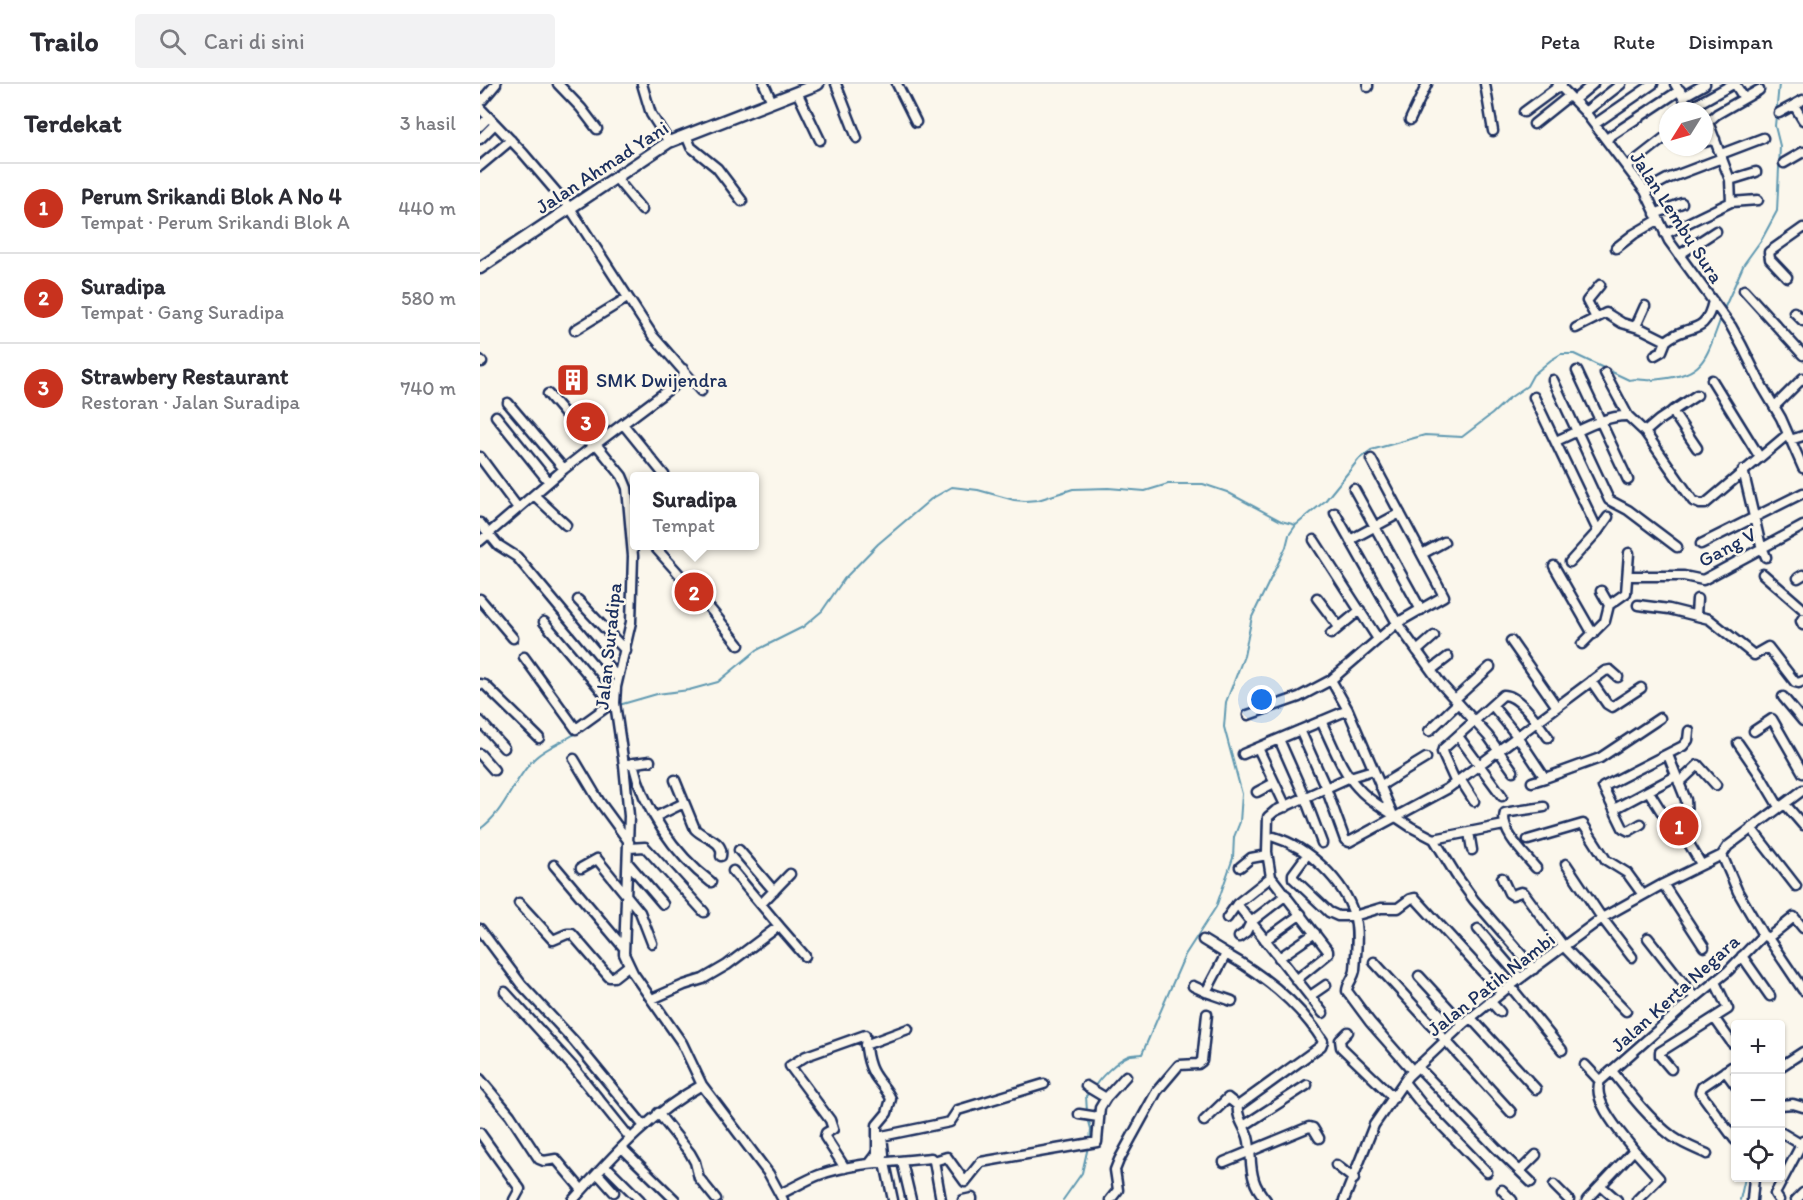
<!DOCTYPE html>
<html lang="id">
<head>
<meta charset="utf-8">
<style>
  body { margin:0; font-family:Itim,sans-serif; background:#f2f2f3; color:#2b2b33 }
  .controls { position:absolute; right:18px; bottom:18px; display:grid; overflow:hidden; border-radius:6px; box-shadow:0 2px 4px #0004 }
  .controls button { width:54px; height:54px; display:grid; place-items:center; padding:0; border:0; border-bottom:2px solid #e1e1e2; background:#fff; color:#2b2b33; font:30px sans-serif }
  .compass { position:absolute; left:1179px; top:18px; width:54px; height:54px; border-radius:50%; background:#fff; box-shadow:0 2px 4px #0004; rotate:233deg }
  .you { position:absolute; left:782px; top:616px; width:21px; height:21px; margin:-15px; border:4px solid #fff; border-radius:50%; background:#1a73e8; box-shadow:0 0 0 9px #1a73e833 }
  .badge { display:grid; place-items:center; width:39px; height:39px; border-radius:50%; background:#c8321e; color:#fff; font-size:20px; font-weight:700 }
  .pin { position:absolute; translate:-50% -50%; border:3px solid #fff; box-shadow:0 2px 6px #0006 }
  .popup { position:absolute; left:150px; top:388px; width:129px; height:78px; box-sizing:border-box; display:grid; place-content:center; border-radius:6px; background:#fff; filter:drop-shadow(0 2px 4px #0005); font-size:20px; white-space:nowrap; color:#7c7c81 }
  .popup b { font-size:22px; color:#2b2b33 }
  .popup::after { content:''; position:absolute; left:50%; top:100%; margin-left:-12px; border:12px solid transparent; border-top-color:#fff }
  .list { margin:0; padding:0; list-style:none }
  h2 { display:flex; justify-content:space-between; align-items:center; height:78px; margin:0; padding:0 24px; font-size:26px }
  h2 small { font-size:20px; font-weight:400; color:#7c7c81 }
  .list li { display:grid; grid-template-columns:39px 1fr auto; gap:18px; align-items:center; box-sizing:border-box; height:90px; padding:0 24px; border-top:2px solid #e1e1e2 }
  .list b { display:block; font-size:22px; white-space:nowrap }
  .list p { margin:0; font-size:20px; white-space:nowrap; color:#7c7c81 }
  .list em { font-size:20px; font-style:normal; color:#7c7c81 }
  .icon { flex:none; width:33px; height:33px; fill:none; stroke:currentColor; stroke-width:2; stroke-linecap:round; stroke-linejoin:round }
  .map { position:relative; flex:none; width:1323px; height:1116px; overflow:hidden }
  header { display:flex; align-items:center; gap:36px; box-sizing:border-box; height:84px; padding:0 30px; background:#fff; border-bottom:2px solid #e1e1e2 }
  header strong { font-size:28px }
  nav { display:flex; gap:33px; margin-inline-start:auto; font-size:21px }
  .search { width:420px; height:54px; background:#f2f2f3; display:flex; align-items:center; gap:15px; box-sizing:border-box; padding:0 21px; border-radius:6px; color:#7c7c81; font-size:22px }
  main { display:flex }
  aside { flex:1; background:#fff }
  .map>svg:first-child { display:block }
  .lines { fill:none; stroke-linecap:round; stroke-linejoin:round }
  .stream { stroke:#6199b1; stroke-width:2 }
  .minor-casing { stroke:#1b2f5e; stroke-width:13 }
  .major-casing { stroke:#1b2f5e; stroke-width:15 }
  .minor { stroke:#fbf7ec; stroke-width:8 }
  .major { stroke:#fbf7ec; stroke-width:10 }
  .labels { text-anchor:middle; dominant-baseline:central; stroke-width:5; stroke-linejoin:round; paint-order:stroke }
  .street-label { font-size:20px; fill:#1b2f5e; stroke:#fbf7ec }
  .poi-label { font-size:20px; fill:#1b2f5e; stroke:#fbf7ec; text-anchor:start }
</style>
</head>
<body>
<header>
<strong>Trailo</strong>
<div class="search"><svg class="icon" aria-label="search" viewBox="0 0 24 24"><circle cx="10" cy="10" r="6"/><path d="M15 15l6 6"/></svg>Cari di sini</div>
<nav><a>Peta</a><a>Rute</a><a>Disimpan</a></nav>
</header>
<main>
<aside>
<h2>Terdekat<small>3 hasil</small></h2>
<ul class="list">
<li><span class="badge">1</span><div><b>Perum Srikandi Blok A No 4</b><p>Tempat · Perum Srikandi Blok A</p></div><em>440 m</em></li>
<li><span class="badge">2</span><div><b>Suradipa</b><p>Tempat · Gang Suradipa</p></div><em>580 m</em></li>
<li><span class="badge">3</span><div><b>Strawbery Restaurant</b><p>Restoran · Jalan Suradipa</p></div><em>740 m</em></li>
</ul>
</aside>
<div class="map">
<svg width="1323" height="1116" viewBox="0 0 1323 1116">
  <rect width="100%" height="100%" fill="#fbf7ec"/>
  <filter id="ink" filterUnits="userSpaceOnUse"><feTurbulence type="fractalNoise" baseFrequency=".0167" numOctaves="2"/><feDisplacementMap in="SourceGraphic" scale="12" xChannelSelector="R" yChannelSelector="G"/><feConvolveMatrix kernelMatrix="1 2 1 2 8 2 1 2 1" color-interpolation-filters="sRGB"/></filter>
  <g filter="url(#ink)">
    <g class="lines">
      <path class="stream" d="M1244,225L1264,180L1282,155L1297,127L1300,62L1295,42L1299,0
        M139,621L177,610L209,606L238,598L277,566L323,543L342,527L364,495L398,460L451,415L472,403L498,406L534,416L545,417L558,416L593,405L628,404L665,407L688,400H723L747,408L801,437L816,441L845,417L879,375L891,366L945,351L982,353L1012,330L1028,315L1047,302L1053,291L1071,276L1081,270H1094L1149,296C1158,294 1164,297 1172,296C1225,291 1224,279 1241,234
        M0,745C26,727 33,695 55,674C67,663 83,658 96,649
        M614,1004C618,995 638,976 648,972C652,970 658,971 662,970L705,871L736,823L753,774L754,753L760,738L762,710L744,643L746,618L764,572L772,533L806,463L809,451L816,441
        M1306,1016H1323
        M607,1028L606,1012L610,1008
        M608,1034L611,1045L610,1058
        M583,1116L602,1089L608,1063
        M1260,1116L1265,1094"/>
      <g class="minor-casing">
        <path id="minor" d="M78,0L101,24L117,45
          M162,0L171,30L189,58
          M284,0L292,18
          M356,0L377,54
          M417,0L436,38
          M888,0V3
          M1005,0L1013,47
          M1078,0L1105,28L1165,107L1189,157L1251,242L1262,262L1282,302L1301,334L1323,384
          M1195,0L1211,27
          M1255,0L1264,14
          M317,8L340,56
          M1204,12L1225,0
          M1094,16L1113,0
          M0,19L16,0
          M1314,21L1323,36
          M0,24L43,69L90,124L173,252L221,307
          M1210,24L1253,0
          M1044,28L1082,0
          M1105,28L1141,0
          M1299,29L1323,16
          M930,36L947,0
          M1054,40L1089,12
          M1115,40L1173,0
          M0,42L9,33
          M206,51L211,63L237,84L262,117
          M0,55L15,40
          M1126,55L1200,6
          M1224,56L1225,58L1235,55
          M1241,70L1283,54
          M1304,79L1323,68
          M0,82L31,56
          M1147,83L1188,51
          M135,93L162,126
          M1250,96L1276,88
          M1165,107L1187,95L1242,74
          M1251,118L1278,116
          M1175,130L1202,119
          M1185,150L1251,118L1250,96L1228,38L1237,30L1279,6
          M1136,164L1154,150L1178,136
          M1199,171L1236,147
          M1307,193L1290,175L1289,168L1323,144
          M1264,206L1323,271
          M1314,228L1323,237
          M1116,234L1107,217L1120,201
          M1156,242L1165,222
          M1096,244L1126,229L1142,239L1162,245L1186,257C1208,238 1225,254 1233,217
          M95,246L147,214
          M1175,271L1182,267L1186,257
          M0,276L2,278
          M203,285L204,291L200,297L116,360L142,392L147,404L153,472L151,538L136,603L135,619L144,681L149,732L144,870L153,889L202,959L222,1001L289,1090L303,1116
          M1097,287L1148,396
          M1125,289L1148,332
          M1073,296L1129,416L1148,426L1197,463
          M1232,296L1279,372
          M68,310L113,363
          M1054,313L1118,447L1090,478
          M28,319L84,385
          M1295,322L1323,294
          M1192,327L1217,364
          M16,332L69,398
          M143,340L185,392
          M1165,348L1179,336L1217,311
          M1310,356L1323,352
          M1076,357C1098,348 1124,331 1148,332L1165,348L1213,417L1220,420H1225L1308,350
          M0,373L38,424
          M1263,386L1280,458L1286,473
          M874,405L941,526
          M54,411L86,441
          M855,429L917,539L961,600L1008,652L1033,687
          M0,439L18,461L37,473L138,594
          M1118,447L1128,433
          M834,456L898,555
          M870,456L920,429
          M0,457L84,385L116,360
          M1221,460L1323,409
          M174,462L232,527L259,561
          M942,470L964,458
          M1074,482L1113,550
          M1283,490L1323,525
          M1148,492H1204L1223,496L1323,442
          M1318,494L1323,491
          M1121,507L1129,521
          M837,514L859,543
          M0,515L33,554
          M98,516L146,567
          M1158,521L1189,525L1229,535L1274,571L1288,563L1315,598L1319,599L1323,597
          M1216,531L1217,515
          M1323,534L1321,537L1323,541
          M851,550L880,526
          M1031,557L1077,623
          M1102,560L1125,537L1129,521L1146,509L1149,469
          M937,567L954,552
          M44,573L96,645L132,619L64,538
          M951,586L968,573
          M851,596L868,626L913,731L931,743L954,755L976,791L994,816L1054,885
          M1111,597L1127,620L1132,623L1161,604
          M0,600L5,601L59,654
          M1303,613L1323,637
          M975,615L1010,583
          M1012,621L1037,652L1065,694L1120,674L1180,634
          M768,631L819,613L851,596L917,539L964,512L891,375
          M0,637L24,664
          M841,637C852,659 861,686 878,704C887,715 900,722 912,730
          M820,646L846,704L865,756L869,758L967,705L1125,587L1130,586L1138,593
          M949,647L978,619
          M1274,647L1292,635L1323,689
          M978,652L1022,712
          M799,655L825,714L842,759
          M1258,659L1280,691L1299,723
          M778,664L806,723
          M0,670L14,686
          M763,670L868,626
          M1188,671L1206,716L1208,758L1221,780
          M94,675L119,717L149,758
          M153,679C163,724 194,770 231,798
          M148,680L170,677
          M980,695L994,717
          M195,696L215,745C224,755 244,756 241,772
          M1052,698L1065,694
          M976,699L962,668L963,665L1023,611C1039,610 1059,641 1068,653
          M1199,699L1218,681L1236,701
          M900,702L946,674
          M1323,706L1248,762L1242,771L1258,808L1283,851L1288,854L1323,906
          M777,708L794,699
          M1171,711L1198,754L1207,756
          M1305,720L1323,741
          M1134,725L1196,692
          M175,733L204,719
          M1161,740L1149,747L1143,744L1123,703L1203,662L1208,656L1209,647
          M1271,744L1316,802
          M989,748L992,766
          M794,753C828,763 864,797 874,831C879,847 876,870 875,886C874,894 867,900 867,907L890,938L933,987
          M954,755L1024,741
          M1048,756L1103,740L1126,776L1147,789L1163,811
          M149,764L165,763L224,828
          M259,766L294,807
          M827,771L813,790V794L849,828L858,832H874L901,824H918L930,815L935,814L1021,908
          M148,779L183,820
          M1086,780L1122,834L1152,873
          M74,781L144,864
          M760,783L771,774L787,771
          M101,784L117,775L160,828L172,859
          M1056,784C1045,771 1019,746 1025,729L1030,728L1064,723
          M1022,794L1029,809L1032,811L1041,808L1044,809L1084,863L1146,927
          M1183,800L1224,863
          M39,819L73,856L87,850H92L129,893H134L148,882
          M281,820L310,790
          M757,820L843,929
          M747,834L757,820L791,793
          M299,842L325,872
          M0,845L41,900L94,957L163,1041
          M998,845L1040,894
          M759,853L766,848L771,838L806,811
          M1168,854L1215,914
          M1288,854L1314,833L1323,844
          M723,856L746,870
          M785,856L821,830
          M1262,872L1290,912
          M799,874L835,849
          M894,878L1031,1028
          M939,892L983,940
          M816,896L848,870V867L791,793L787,768L788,733L795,727L870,693L893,686
          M713,902L726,908L746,870C785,892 819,919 843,957L841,962L758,1022C756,1033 765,1043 768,1053C772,1067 769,1081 774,1096C776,1103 781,1110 786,1116
          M1030,902L1082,966
          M25,908L93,983L150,1054
          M726,908L752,917
          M830,912L846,901
          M172,915L204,901L223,895L247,881L299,842L253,787
          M1010,917L1020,928
          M990,933L1056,1005
          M1235,935L1252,959
          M868,948L860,956L861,963L914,1014
          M385,961L428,945
          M1105,981L1120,997
          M937,982L1017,1065L1051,1098
          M1300,983L1323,968
          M1191,985L1180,972V968L1248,925L1235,898
          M1132,987C1150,1010 1169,1035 1193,1053C1203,1060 1216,1065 1227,1070
          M1245,987L1256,1002
          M0,995L30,1031L59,1075L64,1077L76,1075L102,1106
          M924,998L944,1023L1007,1088
          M606,1002L626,1014L646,992
          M1300,1021L1313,1020L1323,1023
          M178,1029L210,1069L215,1078L219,1094L236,1115
          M599,1030L618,1033
          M724,1037L748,1014L758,1022
          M765,1041L827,1001
          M0,1049L40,1105L34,1116
          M1302,1049L1322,1061
          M1255,1056L1220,1008L1222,1003L1256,980
          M142,1064L195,1116
          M1154,1066L1179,1094L1157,1116
          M454,1077L467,1073L485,1098L501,1078L617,1058L620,1024L626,1014
          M422,1078L431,1116
          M744,1078L829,1043L833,1044L839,1054
          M400,1079L404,1070L402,1052L470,1038L478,1026L564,1000
          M405,1079L413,1116
          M856,1081L874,1095
          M126,1082L160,1116
          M365,1084L345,1053L346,1049L353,1045L350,1036L310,982L326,972L385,951C385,963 388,981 394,990C399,999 407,1005 411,1015L407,1029L397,1041V1070L390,1079
          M1040,1087L1056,1071
          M118,1090L134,1108
          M1074,1101L1089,1116
          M1121,1102L1137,1116
          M1022,1106L1032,1116
          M300,1110C313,1104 326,1096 339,1091C375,1078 414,1078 451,1074L454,1077L461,1116
          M93,1116C133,1072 169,1030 222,1001
          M483,1116L492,1114V1116
          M630,1116L638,1106L635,1086L639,1076L677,1007L699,981L718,980L722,977L727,930
          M864,1116L894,1041L928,992L983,940L1030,902L1122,834L1183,800L1242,771
          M1107,1116L1154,1066C1142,1050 1111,1017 1120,997L1204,923L1248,887L1283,851
          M1272,1116L1274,1094
          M1299,1116L1295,1110L1323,1057
          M1316,1116L1323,1109"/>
      </g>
      <g class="major-casing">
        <path id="major" d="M0,184L189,58L338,0"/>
      </g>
      <use href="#minor" class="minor"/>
      <use href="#major" class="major"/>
    </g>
  </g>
  <defs>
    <g id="building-square" transform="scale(1.725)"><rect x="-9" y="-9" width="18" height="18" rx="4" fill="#c8321e" stroke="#fbf7ec"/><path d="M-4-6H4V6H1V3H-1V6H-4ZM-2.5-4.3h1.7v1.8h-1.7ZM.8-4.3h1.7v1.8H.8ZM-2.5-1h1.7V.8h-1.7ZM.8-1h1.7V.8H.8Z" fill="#fff"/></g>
  </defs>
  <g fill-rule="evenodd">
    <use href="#building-square" x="93" y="296"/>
  </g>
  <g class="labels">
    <g class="street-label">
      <text transform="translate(122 83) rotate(-33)">Jalan Ahmad Yani</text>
      <text transform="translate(1197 133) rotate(57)">Jalan Lembu Sura</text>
      <text transform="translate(1247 463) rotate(-28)">Gang V</text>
      <text transform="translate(128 562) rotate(-84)">Jalan Suradipa</text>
      <text transform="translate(1011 900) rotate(-38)">Jalan Patih Nambi</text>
      <text transform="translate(1195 909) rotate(-42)">Jalan Kerta Negara</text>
    </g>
    <g class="poi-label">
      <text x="116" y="296">SMK Dwijendra</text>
    </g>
  </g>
</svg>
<div class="controls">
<button>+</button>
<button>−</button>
<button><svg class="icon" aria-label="locate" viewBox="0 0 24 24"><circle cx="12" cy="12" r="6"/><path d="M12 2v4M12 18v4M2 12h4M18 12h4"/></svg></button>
</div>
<svg class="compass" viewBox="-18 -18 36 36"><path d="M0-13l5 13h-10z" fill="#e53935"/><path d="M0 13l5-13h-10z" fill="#7c7c81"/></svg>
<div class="you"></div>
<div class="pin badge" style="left:1199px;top:742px">1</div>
<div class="pin badge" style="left:214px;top:508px">2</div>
<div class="popup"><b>Suradipa</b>Tempat</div>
<div class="pin badge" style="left:106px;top:338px">3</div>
</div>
</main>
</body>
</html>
